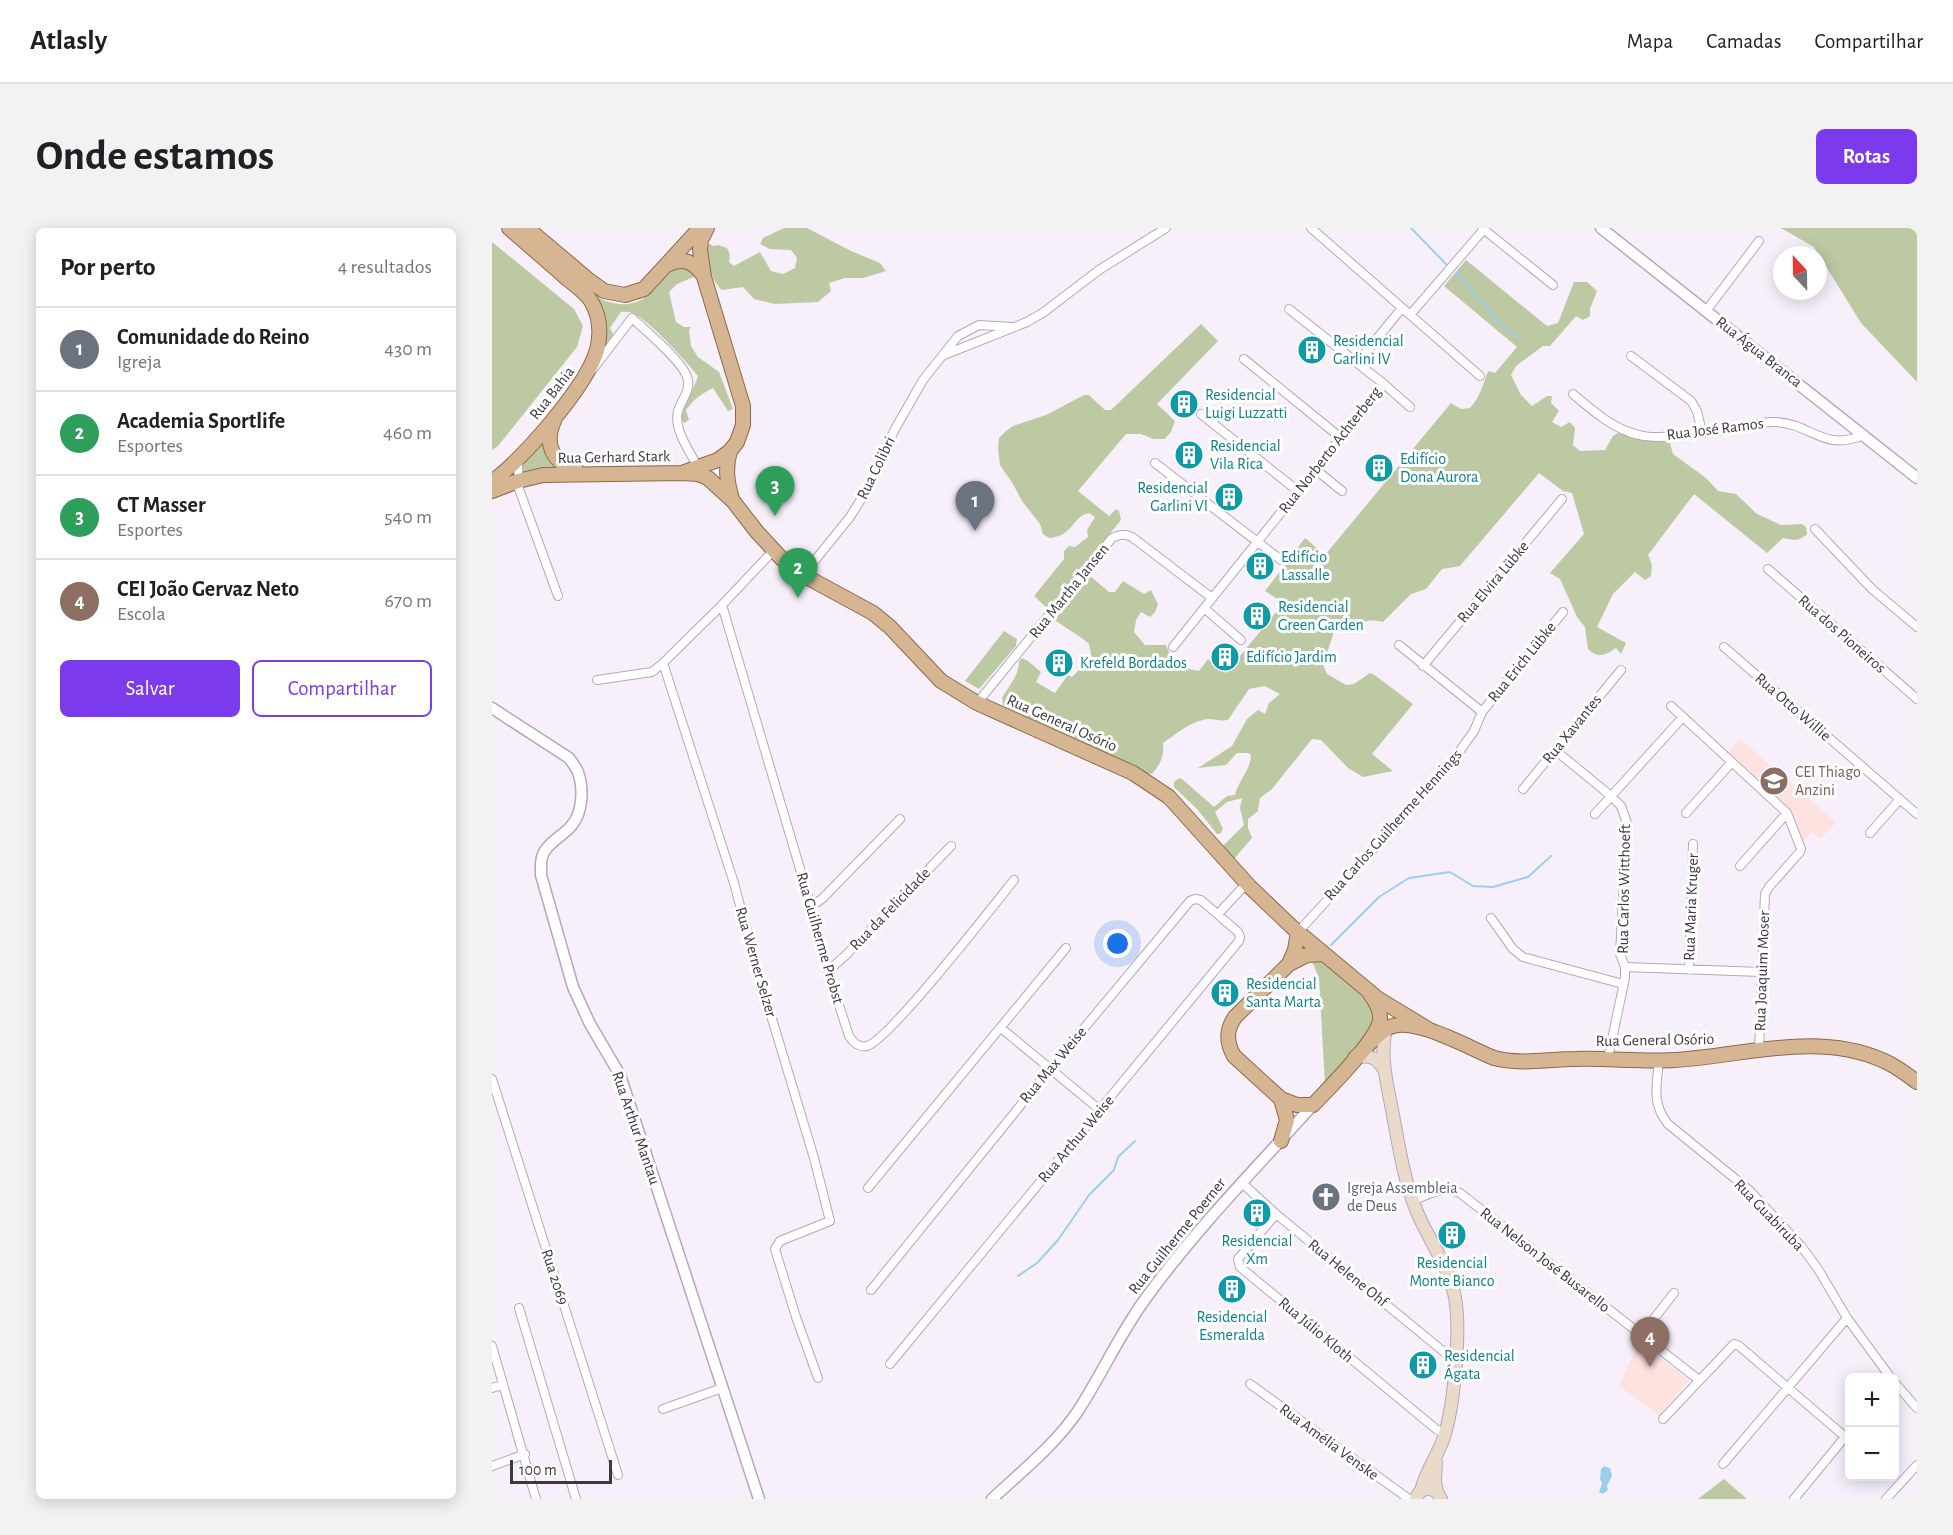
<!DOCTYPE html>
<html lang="pt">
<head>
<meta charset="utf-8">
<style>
  body { margin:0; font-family:"Alegreya Sans",sans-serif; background:#f2f2f2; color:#202124 }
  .controls { position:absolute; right:18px; bottom:18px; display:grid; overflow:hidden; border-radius:9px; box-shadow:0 3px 15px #0003 }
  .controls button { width:54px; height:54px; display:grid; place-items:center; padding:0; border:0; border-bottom:2px solid #e0e0e0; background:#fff; color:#202124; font:30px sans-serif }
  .compass { position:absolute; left:1281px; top:18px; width:54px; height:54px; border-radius:50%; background:#fff; box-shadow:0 3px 15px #0003; rotate:338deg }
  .scale { position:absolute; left:18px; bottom:15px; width:102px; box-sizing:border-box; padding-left:6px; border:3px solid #3e3742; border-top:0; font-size:16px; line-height:21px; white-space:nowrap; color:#3e3742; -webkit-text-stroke:4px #fff; paint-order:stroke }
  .you { position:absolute; left:626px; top:716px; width:21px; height:21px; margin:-15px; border:4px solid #fff; border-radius:50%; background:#1a73e8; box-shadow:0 0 0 9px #1a73e833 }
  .badge { display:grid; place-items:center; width:39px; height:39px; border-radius:50%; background:#7c3aed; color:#fff; font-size:20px; font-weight:700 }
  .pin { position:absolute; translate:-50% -50px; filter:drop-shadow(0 2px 3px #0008) }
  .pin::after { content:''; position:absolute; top:32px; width:21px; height:18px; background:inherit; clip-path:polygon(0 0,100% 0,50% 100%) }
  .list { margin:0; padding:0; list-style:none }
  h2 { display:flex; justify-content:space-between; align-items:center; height:78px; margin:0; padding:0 24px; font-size:26px }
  h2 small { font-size:20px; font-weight:400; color:#757577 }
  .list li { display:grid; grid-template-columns:39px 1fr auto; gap:18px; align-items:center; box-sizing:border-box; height:84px; padding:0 24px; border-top:2px solid #e0e0e0 }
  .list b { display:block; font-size:22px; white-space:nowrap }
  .list p { margin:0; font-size:20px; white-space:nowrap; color:#757577 }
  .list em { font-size:20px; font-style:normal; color:#757577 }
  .actions { display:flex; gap:12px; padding:18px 24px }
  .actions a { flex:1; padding:14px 0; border:2px solid #7c3aed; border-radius:9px; text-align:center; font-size:21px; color:#7c3aed }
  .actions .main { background:#7c3aed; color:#fff }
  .map { position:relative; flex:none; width:1425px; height:1271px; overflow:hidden; border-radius:9px }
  header { display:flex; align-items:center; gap:36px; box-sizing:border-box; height:84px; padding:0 30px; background:#fff; border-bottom:2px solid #e0e0e0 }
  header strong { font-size:28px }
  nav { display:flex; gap:33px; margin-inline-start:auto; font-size:21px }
  .intro { display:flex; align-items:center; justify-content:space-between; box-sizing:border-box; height:144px; padding:0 36px }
  h1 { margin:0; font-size:42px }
  .button { padding:15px 27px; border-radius:9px; background:#7c3aed; color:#fff; font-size:21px; font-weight:700 }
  main { display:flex; gap:36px; padding:0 36px }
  aside { flex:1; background:#fff; border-radius:9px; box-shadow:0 3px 15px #0003 }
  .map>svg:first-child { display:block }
  .education { fill:#fde2e0 }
  .green { fill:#bcc9a2 }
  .water { fill:#9bcfef }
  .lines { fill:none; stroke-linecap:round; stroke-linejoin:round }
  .stream { stroke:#9bcfef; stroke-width:2 }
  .minor-casing { stroke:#b7a5c0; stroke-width:10 }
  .tertiary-casing { stroke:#b7a5c0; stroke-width:13 }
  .secondary-casing { stroke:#b7a5c0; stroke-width:14 }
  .primary-casing { stroke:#8e6947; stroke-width:16 }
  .minor { stroke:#fff; stroke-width:8 }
  .tertiary { stroke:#fff; stroke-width:10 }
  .secondary { stroke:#eadac9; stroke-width:12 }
  .primary { stroke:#d5b592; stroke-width:14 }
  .labels { text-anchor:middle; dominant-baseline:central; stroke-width:6; stroke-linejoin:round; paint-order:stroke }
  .culture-label { font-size:16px; fill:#0d838f; stroke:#fff; text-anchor:start }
  .street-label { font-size:16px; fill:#3e3742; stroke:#fff }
  .education-label { font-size:16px; fill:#785e54; stroke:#fff; text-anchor:start }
  .worship-label { font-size:16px; fill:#5b616d; stroke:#fff; text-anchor:start }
</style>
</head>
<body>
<header>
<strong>Atlasly</strong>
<nav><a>Mapa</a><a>Camadas</a><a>Compartilhar</a></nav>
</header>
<div class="intro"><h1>Onde estamos</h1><a class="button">Rotas</a></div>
<main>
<aside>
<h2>Por perto<small>4 resultados</small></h2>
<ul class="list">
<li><span class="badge" style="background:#6b7280">1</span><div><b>Comunidade do Reino</b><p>Igreja</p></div><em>430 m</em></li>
<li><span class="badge" style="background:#2e9e5b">2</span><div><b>Academia Sportlife</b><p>Esportes</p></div><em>460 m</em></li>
<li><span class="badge" style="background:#2e9e5b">3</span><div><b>CT Masser</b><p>Esportes</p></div><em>540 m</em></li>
<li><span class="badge" style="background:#8d6e63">4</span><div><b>CEI João Gervaz Neto</b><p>Escola</p></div><em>670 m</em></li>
</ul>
<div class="actions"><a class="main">Salvar</a><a>Compartilhar</a></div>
</aside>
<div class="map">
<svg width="1425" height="1271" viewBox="0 0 1425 1271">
  <rect width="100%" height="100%" fill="#f7f0fb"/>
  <path class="education" d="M1248,511L1344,594L1328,611L1320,604L1311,613L1298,581L1237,524Z
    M1149,1115L1197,1152L1167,1188L1127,1158L1141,1126Z"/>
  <path class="green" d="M292,0H315L359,23L388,35L394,43L371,50H353L337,55L339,63L326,74L283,76L262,71L251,59L230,62C219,52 212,31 215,17L218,16L221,18L226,17L235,20L238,27L237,34L242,38L268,24L279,43L291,46L303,40L305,30L299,22L278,21L268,16L271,10Z
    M1289,0H1425V154L1369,95L1322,19Z
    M0,14L82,81L91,98L85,119L6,218L0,222Z
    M974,32L1055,98L1066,95L1082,54H1095L1105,63L1098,81V88L1091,92L1084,88L1058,118H1051L1024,138L1019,147L1029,167L1040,178L1055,168H1060L1059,175L1067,183L1060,194L1069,199L1078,194L1083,200L1081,217L1088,223L1113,222L1121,208L1126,205C1143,211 1160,211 1178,215L1181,226L1214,250L1226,263L1244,266L1265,286L1289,297L1310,296L1314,299L1315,306C1307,314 1301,312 1291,310L1275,325L1202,266L1156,327L1160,337L1159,348L1153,352L1143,344L1121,366L1105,399L1134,415L1129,426L1124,420C1113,427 1107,431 1096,421L1093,399L1085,389L1068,351L1058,345L1092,306L1080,265L1071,263L1047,245L968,338L950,341L934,361L919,366L891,394C867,388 865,402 842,404L831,437L835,446L854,457L862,456L878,445L884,448L921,476L880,526L901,543L871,549L856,540L829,512L820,511L780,561L768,570L766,583L756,591V600L760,610L742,631L731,618L752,597L748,580L750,570L735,574L723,584L731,601L728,606H725L705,581L682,559V554L687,550L690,551L722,579L735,568L743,567C746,553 758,543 759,528L757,525H745L734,537L706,540L740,518L755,491L766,482L773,486L777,475L788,466L773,458L757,461L736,492C727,494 719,489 711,492C696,495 683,507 671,515C672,529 669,535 660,546L653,545L549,498C537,490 523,486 511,477L510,470C517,458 527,448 527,433L530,430L536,433L549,444L544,454L563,465L576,447L580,449L594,435L599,425L597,416L591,411L561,391L597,347L617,364H623L631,353L652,366L659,362L666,376L663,384L658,389L649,384L644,392L642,404L653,417H674L680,432L697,441L707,443L716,431L734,445L785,383L787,372L773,363L813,310L833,327L959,175L969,181L978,180C988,169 991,157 996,143L1003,145L1025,119L952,58Z
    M188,39L196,40L204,48L185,56L177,64L184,94L192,99H199L197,102L199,118L206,129L227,144L241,181L236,183L221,160C209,166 202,171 194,182L197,192L192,195L188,190C193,175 201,163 206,148C190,129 166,102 146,88C141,84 135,83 129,84L118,100L122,108L110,126L98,65C120,79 144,82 163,61C172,51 176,44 188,39Z
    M709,96L726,113L665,176L683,193L679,204L673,211H661L649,206H634L586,263L617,288L624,281L627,283L629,292L556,381L542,368L572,331V323L577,318L583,319L596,309L595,302L603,289L597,285C580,288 582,308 557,310L551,306L548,296L530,273L521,256L508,237L506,221L507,210L514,203L521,198L554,187L592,167H597L613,182H619Z
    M52,209L67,241L30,245L31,236Z
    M512,403L525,411L524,418L487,461L473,453Z
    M819,731L830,732L879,772L883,780L882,801L833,856L827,750Z
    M1232,1251L1255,1271H1206Z"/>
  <path class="water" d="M1112,1238L1118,1240L1120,1248L1115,1258L1116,1262C1113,1265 1111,1267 1107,1264L1110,1255L1108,1251L1109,1241Z"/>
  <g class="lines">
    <path class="stream" d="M919,0L954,36
      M965,45L1010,98L1029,110
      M839,717L887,669L917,650L958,644L981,658L1001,659L1036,649L1059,628
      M526,1048L545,1035L566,1012L597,967L622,942L626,929L643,913"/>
    <g class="minor-casing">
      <path id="minor" d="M819,0L988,148
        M990,0L1061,57
        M797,81L865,135
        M1214,83L1267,13
        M918,87L993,0
        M452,127L535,94L552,84L607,42L674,0
        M1139,128L1199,173L1205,183L1210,205
        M752,131L849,210
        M101,141L140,90C153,102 193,135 196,152C198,164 189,172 186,183C181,201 198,224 206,239
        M892,156L918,179
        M1081,166C1101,183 1121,201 1147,207C1169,213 1215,204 1239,201C1253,199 1270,193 1284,194C1320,196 1331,224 1372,207
        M709,186L806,263
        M28,229L26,238L27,261L66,368
        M663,235L789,332
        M823,241L850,263
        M1323,301L1380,361L1425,399
        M1276,341L1425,471
        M311,347L358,289L376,260L403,201L431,152L466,108L487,97L521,99
        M230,377L319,678L336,743L357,808C361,814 366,820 375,818C396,813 502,677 522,652
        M712,380L749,412
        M907,417L990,484
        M681,419L892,156L865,135L910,80
        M1232,419L1425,586
        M171,435L242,655L265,741L322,930L338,993L288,1013L283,1021L304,1089L326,1150
        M931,438L1070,271
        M105,452L160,444L171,435L230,377L281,323
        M485,475L620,310C628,306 632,306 640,309L720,370
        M1179,478L1295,585L1309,621L1308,624L1277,659L1273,666L1267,823
        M1063,522L1119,568L1129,578L1135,595L1128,726L1133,739V750L1116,830
        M1031,561L1129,442
        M1194,585L1240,534
        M1103,586L1191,489
        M1378,605L1408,571
        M1248,638L1295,585
        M319,678L330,671L408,591
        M726,686L755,655
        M999,690L1021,721L1031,729L1131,756
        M806,704L954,542L982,503L990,484L1071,384
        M1133,739L1269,744
        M1197,742L1201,616
        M336,743L354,727L459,618
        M509,800L608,882
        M1167,832C1165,857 1159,875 1176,896L1257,962L1309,1018L1326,1041L1355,1090L1399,1150
        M0,851L126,1247
        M750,955L784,986L963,1133
        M376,960L574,720
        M920,973C937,966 950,958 968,965L1207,1152
        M784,986L746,1031L748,1039L944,1201L953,1206
        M379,1062L558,841L698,673L703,671L709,672L746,704L748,709L747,713L398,1136
        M27,1080L84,1271
        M1149,1107L1182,1065
        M0,1118L44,1271
        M1402,1154L1425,1180
        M758,1156L917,1271
        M0,1160L11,1157
        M171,1181L230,1160
        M1171,1191L1242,1116L1246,1117L1358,1213
        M1231,1236L1355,1090
        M0,1238L33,1226
        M1302,1271L1353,1209
        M1394,1271L1425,1237"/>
    </g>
    <g class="tertiary-casing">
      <path id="tertiary" d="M1109,0L1425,250
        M0,480L77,530C80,534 83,538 85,542C92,558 91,584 80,597C73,606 62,611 55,620C48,627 49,638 49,647L81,759L98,796L128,847L267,1271
        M500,1271C530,1243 563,1217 586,1183C610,1146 628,1105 654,1070C704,1001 764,940 821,877"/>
    </g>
    <g class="secondary-casing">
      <path id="secondary" d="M894,801C887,829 896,859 901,887C907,919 912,953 925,984C938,1015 960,1042 964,1076C968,1109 962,1181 951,1212C944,1230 933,1245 929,1263
        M863,830C879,826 885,830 893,843
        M944,1234L943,1253L945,1264
        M924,1271C927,1261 936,1258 945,1264L949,1271"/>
    </g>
    <g class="primary-casing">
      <path id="primary" d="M35,0L98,53L112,63L133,67L152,61L208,0
        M175,37C191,29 201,33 211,47
        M62,193C51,217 62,235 85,243
        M238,223C233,240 235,254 240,271
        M190,245L206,246L216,250L241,273L265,304L290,331L311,347L381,385L398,399L449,453L485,475L641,545L677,569L758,659L801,700L885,770L936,801
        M0,254C31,230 94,160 105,122C109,106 108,88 99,73C93,63 81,56 72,48C54,32 35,16 17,0
        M0,263L26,253L51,247L190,245L206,239L226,232L238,223L245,214L251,197V178L212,49L208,22L209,12L215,0
        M806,704L803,722L797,736L743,789C734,802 734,814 742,828L789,871L805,877H821C837,860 885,813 888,792C889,783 884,774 878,766
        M797,736L815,727L832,726
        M863,830C874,820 885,805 898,799C922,788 977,820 1002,830C1029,837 1055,831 1083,831C1116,830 1150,834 1183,832C1251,828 1325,803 1390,832C1403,837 1414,846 1425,854
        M789,913L795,892L789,871"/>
    </g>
    <use href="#minor" class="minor"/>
    <use href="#tertiary" class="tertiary"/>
    <use href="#secondary" class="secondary"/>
    <use href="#primary" class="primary"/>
  </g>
  <defs>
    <g id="building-disc" transform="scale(1.5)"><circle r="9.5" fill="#0f9aa8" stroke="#fff"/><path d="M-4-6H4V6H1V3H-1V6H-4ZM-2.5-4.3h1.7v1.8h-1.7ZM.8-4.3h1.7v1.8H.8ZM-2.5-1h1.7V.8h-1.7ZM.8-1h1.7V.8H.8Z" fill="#fff"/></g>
    <g id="school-disc" transform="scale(1.5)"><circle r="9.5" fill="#8d6e63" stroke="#fff"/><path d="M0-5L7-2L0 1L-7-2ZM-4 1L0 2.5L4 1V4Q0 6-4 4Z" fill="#fff"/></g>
    <g id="church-disc" transform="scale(1.5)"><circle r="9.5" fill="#6b7280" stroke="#fff"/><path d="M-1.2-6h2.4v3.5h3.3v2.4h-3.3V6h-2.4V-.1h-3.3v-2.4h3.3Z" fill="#fff"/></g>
  </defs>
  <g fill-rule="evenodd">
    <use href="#building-disc" x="820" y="122"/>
    <use href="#building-disc" x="692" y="176"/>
    <use href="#building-disc" x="697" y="227"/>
    <use href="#building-disc" x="887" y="240"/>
    <use href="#building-disc" x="737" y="269"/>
    <use href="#building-disc" x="768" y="338"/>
    <use href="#building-disc" x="765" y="388"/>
    <use href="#building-disc" x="733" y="429"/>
    <use href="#building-disc" x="567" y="435"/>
    <use href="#school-disc" x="1282" y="553"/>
    <use href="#building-disc" x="733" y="765"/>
    <use href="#church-disc" x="834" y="969"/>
    <use href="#building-disc" x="765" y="985"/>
    <use href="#building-disc" x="960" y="1007"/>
    <use href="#building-disc" x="740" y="1061"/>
    <use href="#building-disc" x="931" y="1137"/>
  </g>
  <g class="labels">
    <g class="culture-label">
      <text x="841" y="113">Residencial<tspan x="841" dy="18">Garlini IV</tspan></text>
      <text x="713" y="167">Residencial<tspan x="713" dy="18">Luigi Luzzatti</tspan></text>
      <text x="718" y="218">Residencial<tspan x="718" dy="18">Vila Rica</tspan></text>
      <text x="908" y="231">Edifício<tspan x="908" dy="18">Dona Aurora</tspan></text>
      <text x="716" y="260" text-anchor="end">Residencial<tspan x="716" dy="18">Garlini VI</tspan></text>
      <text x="789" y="329">Edifício<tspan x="789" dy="18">Lassalle</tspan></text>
      <text x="786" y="379">Residencial<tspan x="786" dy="18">Green Garden</tspan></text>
      <text x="754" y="429">Edifício Jardim</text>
      <text x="588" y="435">Krefeld Bordados</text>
      <text x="754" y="756">Residencial<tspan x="754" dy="18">Santa Marta</tspan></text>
      <text x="765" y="1013" text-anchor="middle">Residencial<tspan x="765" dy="18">Xm</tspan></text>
      <text x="960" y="1035" text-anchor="middle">Residencial<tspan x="960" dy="18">Monte Bianco</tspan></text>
      <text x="740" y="1089" text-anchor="middle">Residencial<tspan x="740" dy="18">Esmeralda</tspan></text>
      <text x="952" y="1128">Residencial<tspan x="952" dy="18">Ágata</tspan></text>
    </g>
    <g class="street-label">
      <text transform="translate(1267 124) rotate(38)">Rua Água Branca</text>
      <text transform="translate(60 165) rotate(-52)">Rua Bahia</text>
      <text transform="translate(1223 201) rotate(-7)">Rua José Ramos</text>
      <text transform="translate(838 222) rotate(-52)">Rua Norberto Achterberg</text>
      <text transform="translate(122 229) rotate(-1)">Rua Gerhard Stark</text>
      <text transform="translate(384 240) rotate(-64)">Rua Colibri</text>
      <text transform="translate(1001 354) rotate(-50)">Rua Elvira Lübke</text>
      <text transform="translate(577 363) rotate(-51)">Rua Martha Jansen</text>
      <text transform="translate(1350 406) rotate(41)">Rua dos Pioneiros</text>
      <text transform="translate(1030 434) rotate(-51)">Rua Erich Lübke</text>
      <text transform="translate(1301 479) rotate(41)">Rua Otto Willie</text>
      <text transform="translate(570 495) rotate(24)">Rua General Osório</text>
      <text transform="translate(1080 501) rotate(-51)">Rua Xavantes</text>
      <text transform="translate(901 597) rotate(-48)">Rua Carlos Guilherme Hennings</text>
      <text transform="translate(1132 661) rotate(-89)">Rua Carlos Witthoeft</text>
      <text transform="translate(1199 679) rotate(-88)">Rua Maria Kruger</text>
      <text transform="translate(398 681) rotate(-46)">Rua da Felicidade</text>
      <text transform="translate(328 710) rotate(74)">Rua Guilherme Probst</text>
      <text transform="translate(264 734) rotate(74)">Rua Werner Selzer</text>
      <text transform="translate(1270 743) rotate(-88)">Rua Joaquim Moser</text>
      <text transform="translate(1163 812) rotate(-1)">Rua General Osório</text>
      <text transform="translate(561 837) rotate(-50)">Rua Max Weise</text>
      <text transform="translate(144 900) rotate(71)">Rua Arthur Mantau</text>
      <text transform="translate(584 911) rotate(-50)">Rua Arthur Weise</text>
      <text transform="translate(1277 987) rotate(46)">Rua Guabiruba</text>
      <text transform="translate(685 1008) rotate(-51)">Rua Guilherme Poerner</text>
      <text transform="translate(1053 1032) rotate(38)">Rua Nelson José Busarello</text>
      <text transform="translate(856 1045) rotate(39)">Rua Helene Ohf</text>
      <text transform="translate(63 1049) rotate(72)">Rua 2069</text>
      <text transform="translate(824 1102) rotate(40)">Rua Júlio Kloth</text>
      <text transform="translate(837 1214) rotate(36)">Rua Amélia Venske</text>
    </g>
    <g class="education-label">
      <text x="1303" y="544">CEI Thiago<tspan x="1303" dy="18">Anzini</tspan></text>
    </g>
    <g class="worship-label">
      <text x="855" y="960">Igreja Assembleia<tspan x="855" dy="18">de Deus</tspan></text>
    </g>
  </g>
</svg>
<div class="controls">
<button>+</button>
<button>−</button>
</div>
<svg class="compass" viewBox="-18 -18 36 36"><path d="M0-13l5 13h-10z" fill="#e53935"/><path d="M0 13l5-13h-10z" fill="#757577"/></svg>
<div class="scale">100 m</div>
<div class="you"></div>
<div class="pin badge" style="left:483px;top:303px;background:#6b7280">1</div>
<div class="pin badge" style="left:306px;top:370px;background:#2e9e5b">2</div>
<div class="pin badge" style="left:283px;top:288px;background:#2e9e5b">3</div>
<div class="pin badge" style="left:1158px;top:1139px;background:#8d6e63">4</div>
</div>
</main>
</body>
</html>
